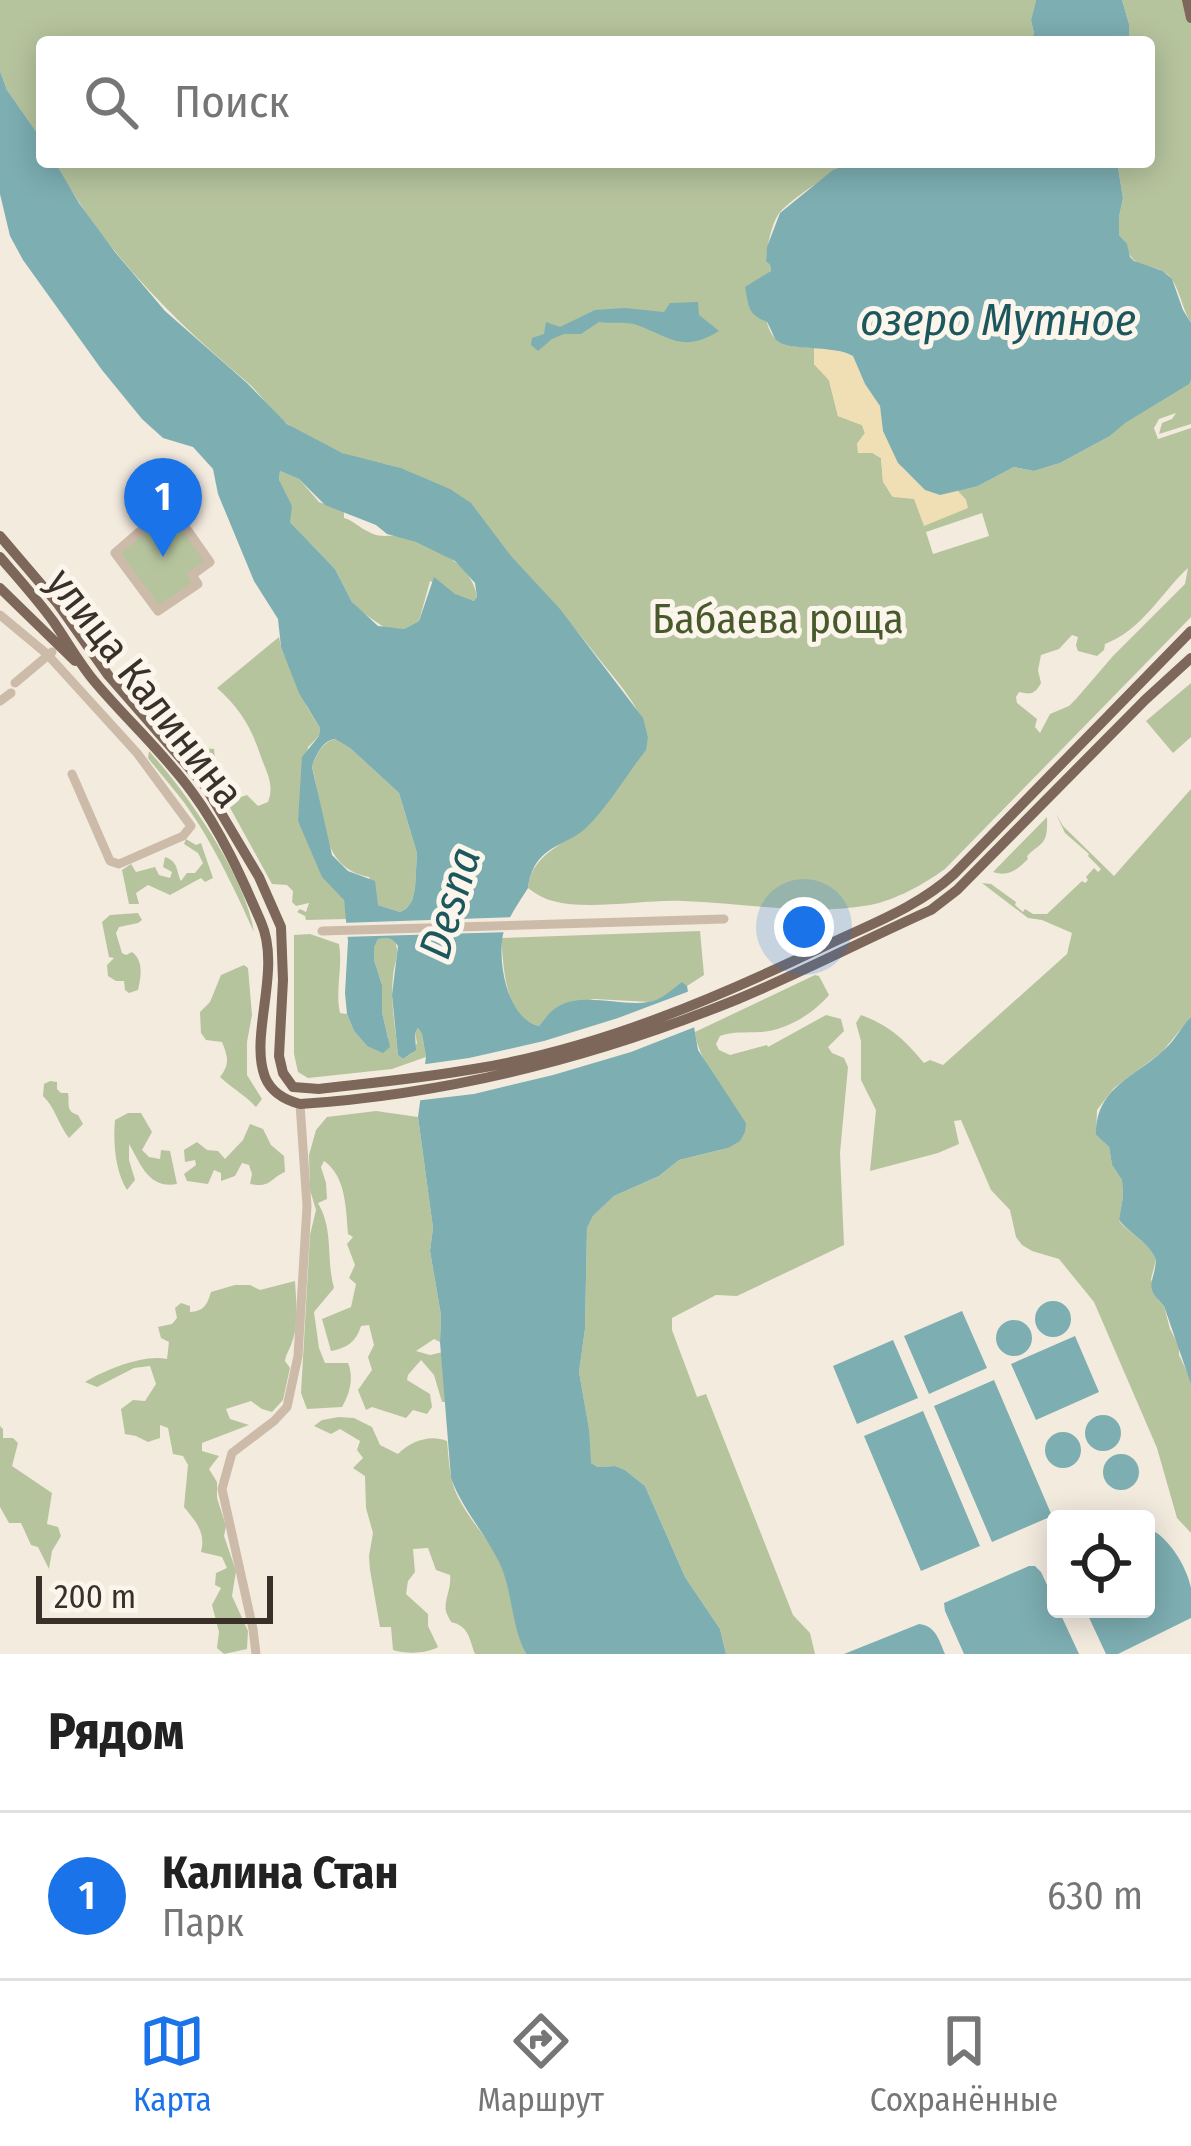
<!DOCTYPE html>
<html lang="ru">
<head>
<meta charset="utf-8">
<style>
  body { margin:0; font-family:"Fira Sans Condensed",sans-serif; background:#f6f6f6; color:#222 }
  .controls { position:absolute; right:36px; bottom:36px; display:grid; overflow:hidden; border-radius:12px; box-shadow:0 6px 30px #0003 }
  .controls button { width:108px; height:108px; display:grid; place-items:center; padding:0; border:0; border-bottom:3px solid #e0e0e0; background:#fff; color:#222; font:60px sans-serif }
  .scale { position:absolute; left:36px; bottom:30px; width:237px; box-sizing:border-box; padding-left:12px; border:6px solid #3a302a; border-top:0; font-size:33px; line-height:42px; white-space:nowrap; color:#3a302a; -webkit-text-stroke:9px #fbf5ec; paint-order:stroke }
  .you { position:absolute; left:804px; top:927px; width:42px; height:42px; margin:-30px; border:9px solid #fff; border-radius:50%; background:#1a73e8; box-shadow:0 0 0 18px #1a73e833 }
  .badge { display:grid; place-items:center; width:78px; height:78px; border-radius:50%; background:#1a73e8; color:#fff; font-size:39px; font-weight:700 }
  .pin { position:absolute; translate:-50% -99px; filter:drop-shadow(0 3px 6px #0008) }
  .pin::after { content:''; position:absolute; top:63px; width:42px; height:36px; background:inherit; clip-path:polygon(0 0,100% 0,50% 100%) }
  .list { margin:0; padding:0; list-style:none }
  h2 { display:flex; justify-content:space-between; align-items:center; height:156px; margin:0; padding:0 48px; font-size:51px }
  h2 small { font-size:39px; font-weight:400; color:#767676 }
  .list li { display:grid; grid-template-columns:78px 1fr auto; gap:36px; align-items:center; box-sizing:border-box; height:168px; padding:0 48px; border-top:3px solid #e0e0e0 }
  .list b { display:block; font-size:45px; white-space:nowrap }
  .list p { margin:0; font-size:39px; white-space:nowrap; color:#767676 }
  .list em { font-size:39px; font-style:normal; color:#767676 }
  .icon { flex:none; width:66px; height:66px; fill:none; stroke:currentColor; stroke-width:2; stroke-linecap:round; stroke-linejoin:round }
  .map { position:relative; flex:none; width:1191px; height:1654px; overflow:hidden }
  .search { position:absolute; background:#fff; box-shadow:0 6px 30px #0003; left:36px; right:36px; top:36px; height:132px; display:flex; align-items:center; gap:30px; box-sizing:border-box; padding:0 42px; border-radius:12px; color:#767676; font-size:45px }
  .sheet { height:324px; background:#fff }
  nav { display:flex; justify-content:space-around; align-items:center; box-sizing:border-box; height:168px; border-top:3px solid #e0e0e0; background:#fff; font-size:33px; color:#767676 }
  nav a { display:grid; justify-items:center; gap:6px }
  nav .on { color:#1a73e8 }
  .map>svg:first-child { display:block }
  .green { fill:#b6c49e; fill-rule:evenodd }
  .sand { fill:#f0deb5 }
  .water { fill:#7daeb2; fill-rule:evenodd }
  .pier { fill:#f4ebdf }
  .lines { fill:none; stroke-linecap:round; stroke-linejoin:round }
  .minor { stroke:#cdbbaa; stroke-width:9 }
  .major { stroke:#7c675a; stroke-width:10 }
  .labels { text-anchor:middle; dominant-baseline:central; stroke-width:10; stroke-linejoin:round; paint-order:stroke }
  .park-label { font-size:42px; fill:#485a2c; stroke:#fbf5ec }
  .street-label { font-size:42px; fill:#3a302a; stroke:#fbf5ec }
  .water-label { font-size:45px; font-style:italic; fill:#1d575e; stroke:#fbf5ec }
</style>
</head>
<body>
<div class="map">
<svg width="1191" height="1654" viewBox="0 0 1191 1654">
  <rect width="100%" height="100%" fill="#f4ebdf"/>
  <path class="green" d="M0,0H1036L1031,20L1034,33L1030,42H42V140L7,90L0,71Z
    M1122,0H1191V323C1182,309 1180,289 1170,277C1161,265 1144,269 1134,260C1127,254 1126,242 1119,235V217L1123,198L1117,162H1149V42H1129V24Z
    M55,162H857C842,165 787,201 778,215C771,226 767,247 766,260L770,265L771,271L762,279C764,297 762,336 783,344C792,347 804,347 814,348V364L829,380L838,416L862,425L865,433L857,444L881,458L883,481L892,496L966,500L957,490L978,486L1014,467L1034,471L1060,463L1110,436L1124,423L1191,380V424L1159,434L1162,423L1172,419L1176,413L1159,419L1154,428L1158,439L1191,428V617L945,869C924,884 896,900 870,905C808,916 744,903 683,901C646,899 589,911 553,901C544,899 536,894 528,888C532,848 575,843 597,816C617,792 632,764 648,737C640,706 619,684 600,660C558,606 513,558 462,513C448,501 435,487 420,477C396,463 367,462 341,453C322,446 301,434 285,422C270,411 261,394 247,382C172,319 102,249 55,162ZM982,513L989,536L933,554L926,532ZM1188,568L1185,584L1113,656L1076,699L1069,706L1050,714L1040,733L1035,727L1037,719L1017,703L1016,697L1019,692C1031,695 1035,694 1041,683L1038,670L1041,655L1059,649L1072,635L1078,637L1076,645L1078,651L1097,656L1104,650L1105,644C1142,630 1161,593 1188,568Z
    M280,471L299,479L319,502L344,512V518C355,521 359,528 369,532C380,538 386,535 395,536C427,542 472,561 477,597L475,601L464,599L430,581L419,621L404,629L385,628L359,610L352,602L335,569L290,522L279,480Z
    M170,505L210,562L192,575L198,584L159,610L116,553Z
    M279,637L281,647L307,707L320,728L319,736L308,747L298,821L344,900L347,919L306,920L305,916L297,912L300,909L306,912L309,903L296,906L292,902L293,891L287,885L272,884L223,795L205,771L204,765C197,762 191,758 191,750L180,743L168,728L178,726L189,737L188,743L193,747L214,749L215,760L221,770L217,776L223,785L232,784L241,797L247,795L258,806L268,802C275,784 266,772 260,754C251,727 239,707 217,688Z
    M1191,683V737L1173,753L1146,721Z
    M335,739L350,748L399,793L417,853L415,888L412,901L406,909L400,912L378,905L369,877C317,868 324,808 312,767C315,756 323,741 335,739Z
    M149,751C187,793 245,875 254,932C234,888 209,834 179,796C169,783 158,771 148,758Z
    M1191,789V1017L1162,1052L1114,1088L1097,1110L1096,1135L1109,1147L1112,1165L1122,1180L1123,1196L1119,1221C1131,1235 1149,1242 1156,1260L1151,1279L1158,1300L1164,1306L1170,1329L1179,1346V1355L1191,1380V1533L1177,1518L1157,1448L1094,1302L1059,1259L1032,1251L1022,1245L1016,1237L1010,1210L991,1190L961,1120L954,1121L959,1144L938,1153L870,1171L876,1110L861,1080V1041L856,1023L861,1015C889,1025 905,1040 924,1063L930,1060L943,1065L1067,954L1072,933L1042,920L1028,918L982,883L991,884L1016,902L1015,905L1023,912L1025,909L1033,914H1047L1082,881L1085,883L1088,880L1086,877L1094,868L1098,872L1101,869L1088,856L1089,854L1065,833L1056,814L1063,826L1114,876Z
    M1047,817C1048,846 1042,841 1027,856L1028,859C1017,870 1009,877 993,872Z
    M186,839L196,845L201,843L213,878L205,882L201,878L170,895L148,885L136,893L139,904H129L122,870L131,864L136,872L155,867L159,875L170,878L172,872L163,867L165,857C179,862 176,871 181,881L187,873H195L203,863L198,853L184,844Z
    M138,913L142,920L138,923L119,927L116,933L122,953L126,955L132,952C144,961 141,976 138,990L129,993L125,990L124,981H116L108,976L107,965L114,958L109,957L102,922L110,915Z
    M700,931L704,975L687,986L681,983L663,998L650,1002L594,999L565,1005L539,1026C504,1017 504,968 501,938Z
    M310,934L339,944C343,968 335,989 340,1013L347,1014L354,1031L367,1046L388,1038L382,1012V985L374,960V946L378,939L387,937L394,939C401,953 394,962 393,977C390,1002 396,1030 398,1055L403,1059L412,1053L417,1043L415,1033L418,1028L422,1034L426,1057L392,1069L308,1078L298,1072L294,1054V935Z
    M244,965L248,968L252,1015L247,1042V1075L262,1099L256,1107C245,1095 232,1088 220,1077C230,1064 228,1057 222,1042L206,1040L201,1033L200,1012L210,1002L221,975Z
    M815,975L819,976L829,995C813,1014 785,1031 760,1032C745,1033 733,1031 720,1036L716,1044L719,1050L730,1055L767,1045L768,1047L826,1015L841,1019L844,1031L828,1047L832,1053L844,1058L848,1067L840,1153L844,1245L737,1296L716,1295L672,1318V1330L697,1397L706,1394L793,1615L810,1633L815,1654H726L720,1629L685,1577L645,1486L625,1470L615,1466L598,1467L591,1463L589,1458V1430L579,1372L585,1329L587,1228L593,1216L614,1196L659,1176L679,1160L728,1148L746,1123C730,1102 697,1059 695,1032Z
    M50,1081L57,1082V1089L61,1093H68C70,1104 65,1111 78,1115L83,1124L69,1138C58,1124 55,1107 43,1096L44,1084Z
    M376,1111L418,1117L433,1228L430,1251L441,1315L440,1342L434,1339L416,1351L430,1355L443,1352L446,1402H442L434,1375L421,1360L408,1375L407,1380L430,1394L432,1407L427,1414L413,1410L406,1418L372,1407L366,1410L358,1390L372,1370L368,1357L374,1345L369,1325L361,1326C356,1342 347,1348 331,1351L322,1319L351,1307L356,1284L349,1278L355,1265L347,1244L353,1237L348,1234C346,1209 346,1176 324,1161L321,1167L326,1183L327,1199L318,1203C334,1230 326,1260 334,1288L314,1312L319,1348L325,1363H348C354,1378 350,1393 342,1407L307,1409L301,1393L310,1235L316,1210L310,1190L309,1155L316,1130L327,1117Z
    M128,1113H141L152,1132L142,1150L149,1157L160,1159L161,1150L170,1151L177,1184C148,1189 141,1164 129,1144V1160L135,1180L127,1190C115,1171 113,1142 115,1120Z
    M250,1124L263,1129L271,1145L284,1156L285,1172C269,1179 271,1188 250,1184L252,1174L249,1165L242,1163L235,1176L221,1181V1173L214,1170L208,1184L187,1181L184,1174L196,1165L195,1160L185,1162L184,1150L197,1142L207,1150L218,1151L225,1159L243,1140Z
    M295,1281C296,1299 299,1325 292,1342C290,1349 286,1354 285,1361L290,1368L283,1400L272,1412L262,1409L251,1401L226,1409L230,1419L249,1425L202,1443V1451L219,1456L209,1469L217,1482V1498L226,1526L224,1536L236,1571L232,1596L248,1631L247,1649L224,1654L217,1648L219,1632L212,1605L221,1588L215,1585L216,1573L227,1568L222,1557L201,1552C206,1532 196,1522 184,1507L188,1465L183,1456L173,1454L168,1428L160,1425V1438L148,1442L136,1436L125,1434L121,1409L133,1400L145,1401L156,1384L150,1366L134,1368L97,1387L85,1382C105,1370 144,1354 167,1359L169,1342L161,1338L158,1327L172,1324L177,1318L175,1308L181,1303L190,1306V1312C204,1311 207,1305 211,1292L235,1285H250L260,1290Z
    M339,1417L354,1418L372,1427L380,1445L398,1454C411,1441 430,1434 447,1441C449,1460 449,1480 458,1497C469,1520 489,1539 500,1562C513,1590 511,1623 526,1654H475C471,1645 470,1633 462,1627C452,1619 453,1628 447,1614C442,1603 452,1589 450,1575L436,1570L428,1548L413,1549L415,1572L408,1581L406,1594L428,1614V1626L438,1647C426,1654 406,1654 393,1650L391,1627H380L370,1570L369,1556L373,1533L366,1508L365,1476L353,1468L363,1458L357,1450L360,1441L340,1429L331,1434L314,1426L322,1420Z
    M0,1426L3,1429V1438H13L18,1443L12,1466L52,1493L47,1524L58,1527L61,1536L52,1551L49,1569L38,1547L31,1545L21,1523H9L0,1507Z"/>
  <path class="sand" d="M828,347L853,356L865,384L880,406L883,431L902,468L925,490L940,495L957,490L966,500L968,508L924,526L914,499L893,497L883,482L881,458L873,453H858L857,444L865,433L862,425L838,416L829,380L814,364V348Z"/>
  <path class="water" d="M1036,0H1122L1129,24V42H1030L1034,33L1031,20Z
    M0,71L7,90L42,140V162H55L79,203L115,252L165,311L247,383L287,424L342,453L401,468L450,489L471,503L511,556L560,609L643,718L648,737L646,750C626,775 609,806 586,828C572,841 550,845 538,861C532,869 529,879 528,888C519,903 503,924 502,941C499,969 509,1019 539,1026C544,1021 547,1015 552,1011C576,989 620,1007 648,1002C662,1000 671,990 682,982L687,986L698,1050L746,1123L745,1132L740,1141L728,1148L679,1160L659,1176L614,1196L593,1216L587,1228L585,1329L579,1372L589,1429L591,1463L598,1467L615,1466L625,1470L645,1486L685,1577L720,1629L726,1654H526C510,1623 513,1590 499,1562C485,1533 462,1509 451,1478L440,1342L441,1315L430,1251L433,1228L418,1117L426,1057L422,1034L418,1028L415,1033L416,1050L403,1059L398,1055L392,995L398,946C392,937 388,937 378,939L374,947V960L382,985V1012L390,1047L383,1053L367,1046L354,1031L347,1014L345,993L348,941L344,900L322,877L298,821L302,757L319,736L320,728L299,693L281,647L278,619L254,581L218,494L213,469L193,447L163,438L142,419L102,370L23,260L10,236L0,194ZM280,471L299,479L325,505L376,525L387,534L416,542L455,561L475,583L477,597L474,601L455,594L434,577L419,621L404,629L378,626L352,602L335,569L290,522L292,506L279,480ZM335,739L350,748L399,793L417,853L415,888L412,901L406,909L400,912L378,905L375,881L348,871L332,855L312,767C315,756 323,740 335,739Z
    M857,162H972L1015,168L1018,162H1117L1123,198L1119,217V235L1127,244L1130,257L1134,261L1163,271L1172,279L1183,310L1191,323V380L1189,384L1125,423L1110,436L1060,463L1034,471L1014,467L978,486L940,495L925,490L898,463L883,431L880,406L865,384L853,356C832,344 788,352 776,340C775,339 768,323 767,322C747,314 749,306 745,287L771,271L770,265L766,261L767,247L780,213L833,170Z
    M698,302L699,315L719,331C683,353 672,338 637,325C626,321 612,324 599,322L581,334H564L552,339L538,351L531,345L532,338L544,334L546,322L560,327L595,310L625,308L664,312L670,303Z
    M1191,1017V1384L1164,1306C1143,1285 1154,1285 1156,1260C1149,1242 1131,1235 1119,1220L1123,1196L1122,1180L1112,1165L1109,1147L1096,1135C1096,1086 1135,1078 1166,1048C1176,1039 1181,1027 1191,1017Z
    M1035 1319a18 18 0 1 1 36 0a18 18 0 1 1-36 0Z
    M962,1311L987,1368L929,1394L904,1336Z
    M996 1338a18 18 0 1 1 36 0a18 18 0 1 1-36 0Z
    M1075,1336L1099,1392L1036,1420L1011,1364Z
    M893,1340L918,1398L857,1424L833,1366Z
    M994,1380L1052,1516L992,1542L934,1406Z
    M923,1411L980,1546L921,1571L864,1436Z
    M1085 1433a18 18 0 1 1 36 0a18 18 0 1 1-36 0Z
    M1045 1450a18 18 0 1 1 36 0a18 18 0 1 1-36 0Z
    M1103 1472a18 18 0 1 1 36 0a18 18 0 1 1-36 0Z
    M1146,1528C1167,1533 1187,1567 1191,1588C1191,1597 1191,1609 1191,1618L1118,1654H1106L1085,1609H1146Z
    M1029,1566H1035L1041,1572L1079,1654H964L945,1611L944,1603Z
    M919,1624C936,1626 939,1640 945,1654H844Z"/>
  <path class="pier" d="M518,917L511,932L342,937L341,923Z
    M695,989L700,1025L631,1052L553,1075L474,1094L414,1101L419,1065L469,1058L544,1041L618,1018Z"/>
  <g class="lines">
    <path class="minor" d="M170,505L210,562L192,575L198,584L158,611L115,553Z
      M0,615L47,654L137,753L191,826L183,836L119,864L110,861L72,774
      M15,683L52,652
      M0,701L11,693
      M322,931L724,919
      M256,1654L253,1629L222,1489L232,1453L274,1421L287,1407L298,1356L307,1206L300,1104"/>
    <path class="major" d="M1187,0L1191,18
      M0,536L58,604L108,675L205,786L259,877L281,927L283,980L279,1056L283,1073L293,1087L319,1089C371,1083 423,1078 474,1069C597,1049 715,999 827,945C871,924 918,907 954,874L1191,631
      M0,557C18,578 37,599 53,621C67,641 79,663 95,682C126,719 163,752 192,792C221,831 242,878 261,922C282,970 249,1035 265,1077C271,1092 285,1100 300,1104C451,1094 598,1056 738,999C803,972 866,939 931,910L957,890L1145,700L1191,658
      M0,588L75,661"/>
  </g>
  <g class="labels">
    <g class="park-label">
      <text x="778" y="619">Бабаева роща</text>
    </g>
    <g class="street-label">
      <text transform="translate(145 688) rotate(52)">улица Калинина</text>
    </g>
    <g class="water-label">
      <text x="998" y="320">озеро Мутное</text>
      <text transform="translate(450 903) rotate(-73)">Desna</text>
    </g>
  </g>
</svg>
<div class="controls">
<button><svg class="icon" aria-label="locate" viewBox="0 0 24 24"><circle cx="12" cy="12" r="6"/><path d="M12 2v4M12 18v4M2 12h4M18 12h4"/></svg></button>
</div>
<div class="scale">200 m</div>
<div class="you"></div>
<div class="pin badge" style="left:163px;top:557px">1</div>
<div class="search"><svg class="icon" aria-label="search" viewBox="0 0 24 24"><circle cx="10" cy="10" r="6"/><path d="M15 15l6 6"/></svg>Поиск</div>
</div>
<section class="sheet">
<h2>Рядом<small></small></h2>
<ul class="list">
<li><span class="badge">1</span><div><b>Калина Стан</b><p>Парк</p></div><em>630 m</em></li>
</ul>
</section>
<nav>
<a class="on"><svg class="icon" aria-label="map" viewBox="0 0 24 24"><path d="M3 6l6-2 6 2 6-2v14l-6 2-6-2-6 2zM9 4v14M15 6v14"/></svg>Карта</a>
<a><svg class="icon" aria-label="directions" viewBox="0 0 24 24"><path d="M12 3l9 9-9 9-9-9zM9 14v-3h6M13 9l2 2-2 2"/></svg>Маршрут</a>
<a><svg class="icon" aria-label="saved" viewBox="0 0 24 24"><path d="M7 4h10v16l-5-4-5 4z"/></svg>Сохранённые</a>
</nav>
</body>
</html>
